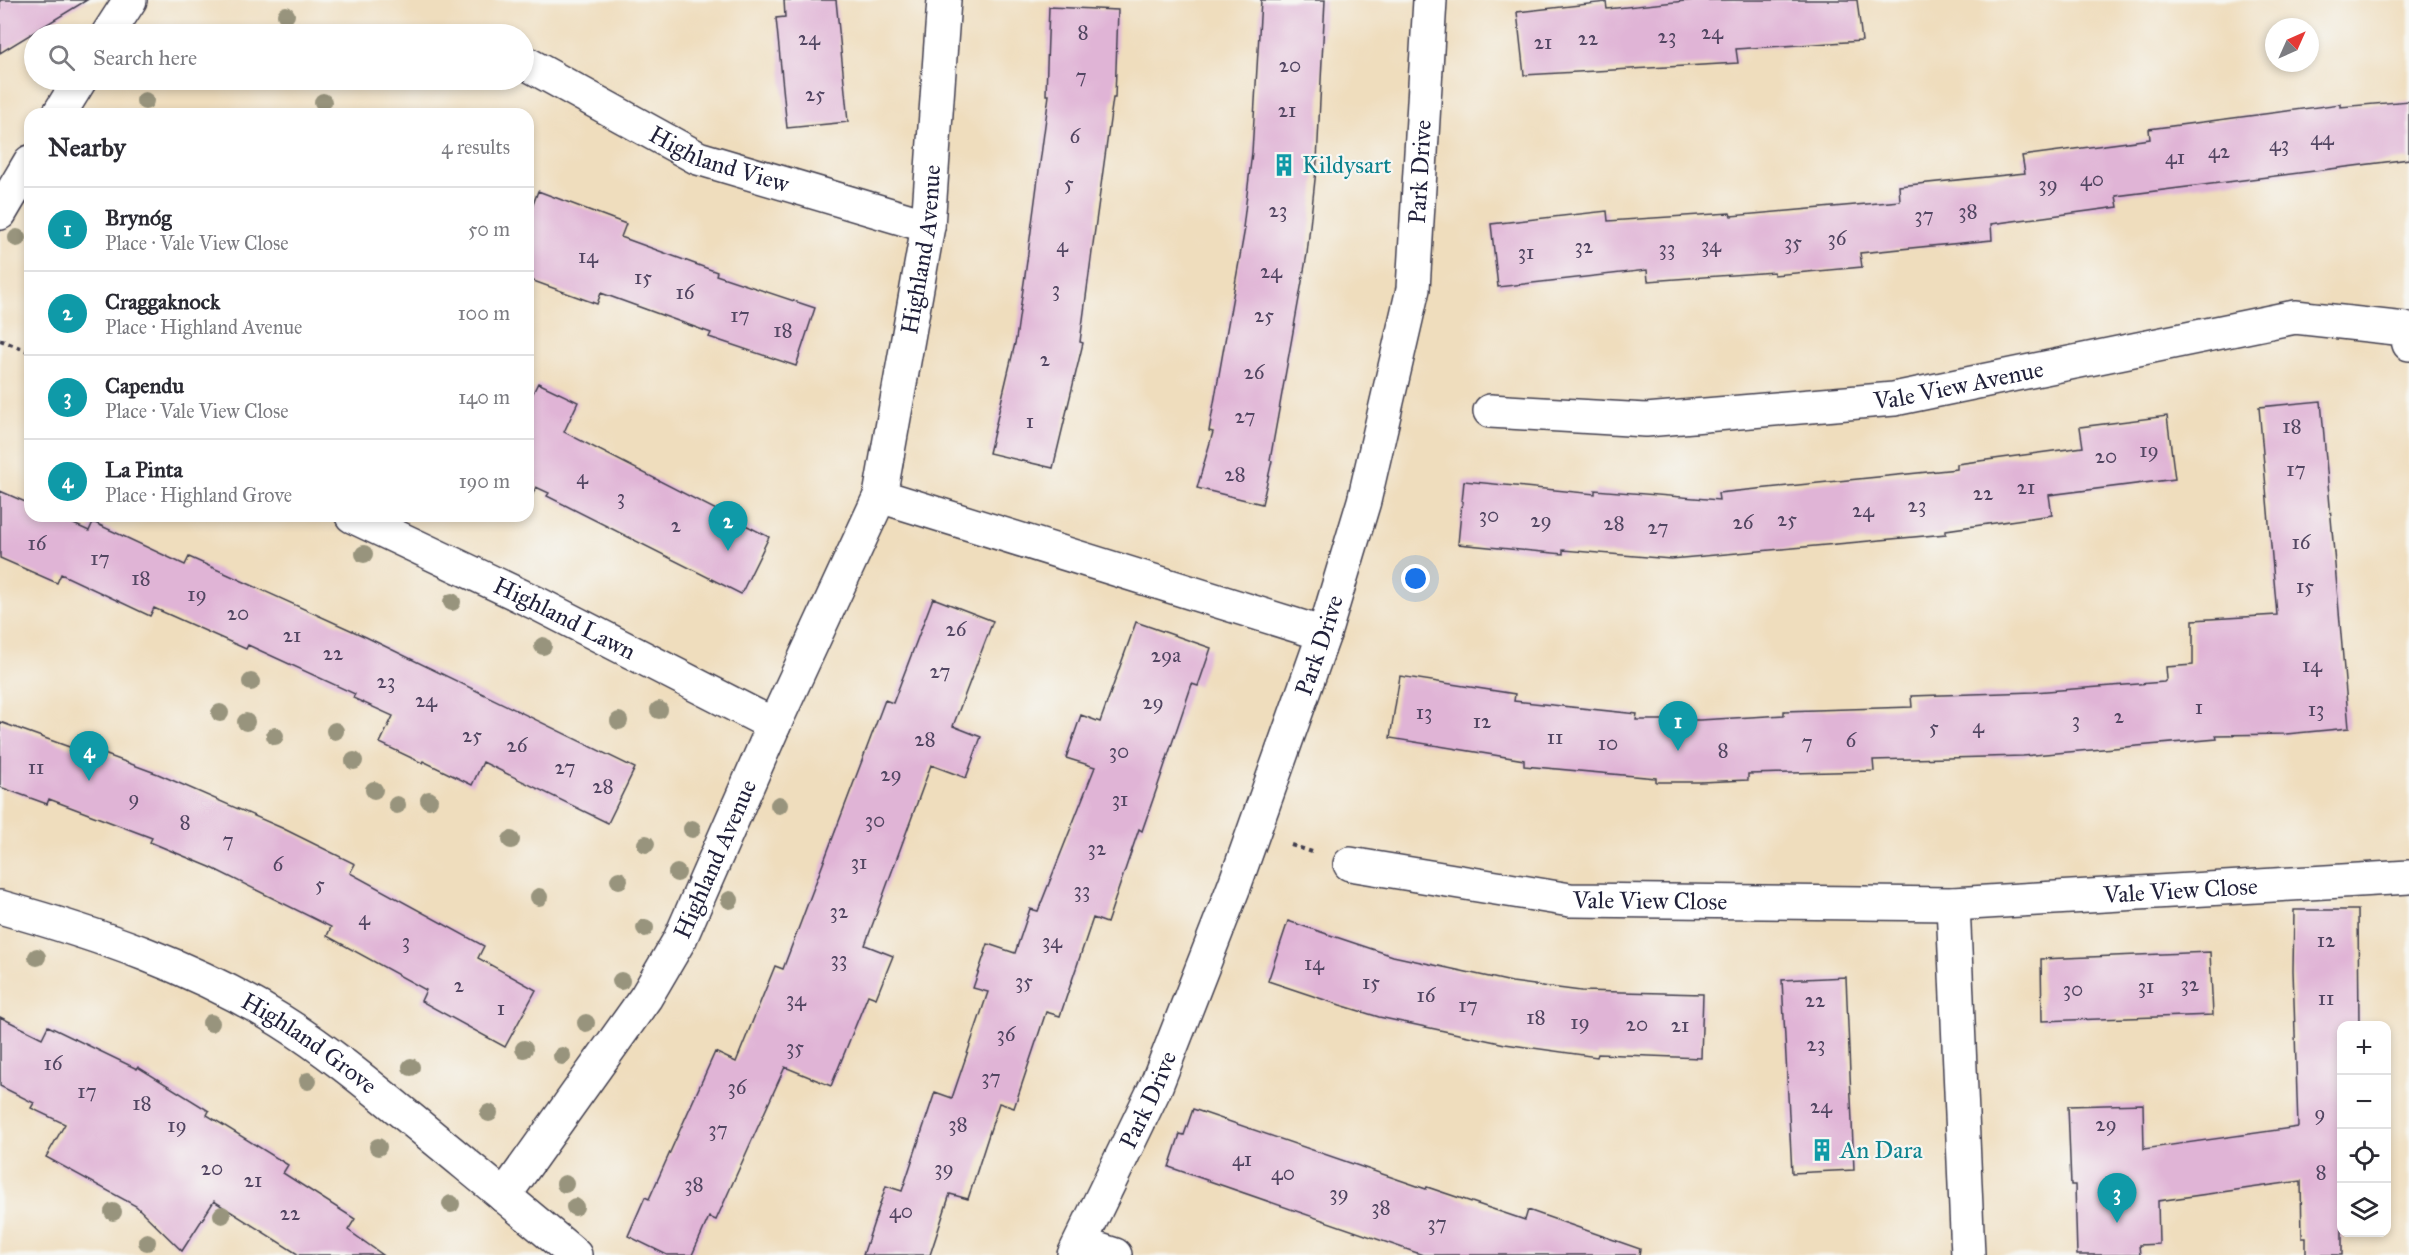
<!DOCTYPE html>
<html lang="en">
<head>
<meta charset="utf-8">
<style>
  body { margin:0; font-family:"IM FELL Great Primer",serif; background:#f7f7f7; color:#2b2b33 }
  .controls { position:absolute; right:18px; bottom:18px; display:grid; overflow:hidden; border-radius:12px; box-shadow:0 3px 9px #0003 }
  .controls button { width:54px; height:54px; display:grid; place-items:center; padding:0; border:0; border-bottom:2px solid #e1e1e2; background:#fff; color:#2b2b33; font:30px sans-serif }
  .compass { position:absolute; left:2265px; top:18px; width:54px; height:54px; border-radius:50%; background:#fff; box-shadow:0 3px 9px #0003; rotate:45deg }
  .you { position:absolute; left:1416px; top:579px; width:21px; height:21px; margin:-15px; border:4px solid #fff; border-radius:50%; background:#1a73e8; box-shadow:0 0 0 9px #1a73e833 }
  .badge { display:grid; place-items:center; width:39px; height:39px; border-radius:50%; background:#7c3aed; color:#fff; font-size:20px; font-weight:700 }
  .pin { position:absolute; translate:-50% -50px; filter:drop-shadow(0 2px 3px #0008) }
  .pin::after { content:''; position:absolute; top:32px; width:21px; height:18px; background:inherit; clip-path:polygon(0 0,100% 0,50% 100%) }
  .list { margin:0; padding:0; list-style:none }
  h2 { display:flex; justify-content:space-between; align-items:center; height:78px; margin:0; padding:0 24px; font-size:26px }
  h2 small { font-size:20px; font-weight:400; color:#7c7c81 }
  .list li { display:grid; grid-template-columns:39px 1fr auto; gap:18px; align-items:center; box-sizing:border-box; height:84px; padding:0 24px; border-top:2px solid #e1e1e2 }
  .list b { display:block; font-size:22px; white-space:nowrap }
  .list p { margin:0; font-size:20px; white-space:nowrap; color:#7c7c81 }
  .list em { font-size:20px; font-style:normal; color:#7c7c81 }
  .icon { flex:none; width:33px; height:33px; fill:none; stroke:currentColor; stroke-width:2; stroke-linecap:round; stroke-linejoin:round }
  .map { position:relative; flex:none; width:2409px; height:1255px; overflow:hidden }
  .search { position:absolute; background:#fff; box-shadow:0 3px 9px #0003; left:24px; top:24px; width:510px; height:66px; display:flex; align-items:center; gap:15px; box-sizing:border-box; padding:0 21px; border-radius:33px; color:#7c7c81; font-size:22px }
  .panel { position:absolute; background:#fff; box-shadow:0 3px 9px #0003; left:24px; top:108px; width:510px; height:414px; border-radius:18px }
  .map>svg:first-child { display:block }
  .building { fill:#e0b4d6 }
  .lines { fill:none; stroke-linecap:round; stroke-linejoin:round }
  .minor-casing { stroke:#413e4e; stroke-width:36 }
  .path { stroke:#413e4e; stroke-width:4; stroke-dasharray:4.5 4.5; stroke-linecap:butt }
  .minor { stroke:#fff; stroke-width:33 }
  .tree { fill:#98947d }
  .labels { text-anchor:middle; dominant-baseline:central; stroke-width:4.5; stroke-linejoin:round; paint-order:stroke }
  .number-label { font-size:21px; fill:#524662 }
  .street-label { font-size:24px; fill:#22223b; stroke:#f6f6f2 }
  .culture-label { font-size:24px; fill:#0d838f; stroke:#f6f6f2; text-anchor:start }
</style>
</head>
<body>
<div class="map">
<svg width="2409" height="1255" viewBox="0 0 2409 1255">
  <rect width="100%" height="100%" fill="#f6f6f2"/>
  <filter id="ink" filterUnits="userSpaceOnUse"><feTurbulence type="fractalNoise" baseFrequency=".0167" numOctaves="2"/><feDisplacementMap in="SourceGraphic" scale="12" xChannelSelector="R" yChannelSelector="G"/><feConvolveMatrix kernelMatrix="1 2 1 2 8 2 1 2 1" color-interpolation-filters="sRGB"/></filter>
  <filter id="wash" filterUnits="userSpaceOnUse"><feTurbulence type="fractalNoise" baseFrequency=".008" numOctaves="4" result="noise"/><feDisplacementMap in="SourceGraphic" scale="24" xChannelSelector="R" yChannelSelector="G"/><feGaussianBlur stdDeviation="1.35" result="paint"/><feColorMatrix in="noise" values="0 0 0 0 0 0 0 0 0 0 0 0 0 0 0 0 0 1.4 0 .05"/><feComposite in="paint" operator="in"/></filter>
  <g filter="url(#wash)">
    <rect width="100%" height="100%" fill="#efddbd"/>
    <g id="blocks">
      <path class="building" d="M0,0H87L0,53Z
        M784,0H836L848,122L787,128L776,18L785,17Z
        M1261,0H1325L1317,161L1307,254L1270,460L1272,461L1262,504L1197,488L1213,432L1209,431L1245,228H1243L1252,152Z
        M1695,0H1857L1862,41L1736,49L1738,63L1524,75L1517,12L1606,2L1607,9Z
        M1049,7L1118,10L1115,98H1113L1095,229L1080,342L1083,343L1053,468L989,453L1016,339L1027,261L1049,95H1046Z
        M2409,101V159L2116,196L2118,207L1991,224L1992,240L1860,253L1862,267L1774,275V272L1648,281L1647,270L1498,287L1491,224L1607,211L1608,221L1730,213L1731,216L1900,201L1899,186L2025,173L2022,156L2150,139L2149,129L2340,104V107Z
        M538,191L626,224L621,237L717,272L716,275L815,308L796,366L709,337L711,333L601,293L597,304L528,279V218Z
        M538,383L578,402L564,432L769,537L741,594L547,496L549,493L536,487L528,505V403Z
        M2321,401L2349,728L2286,734L2216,735L2217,739L2023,756L1873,760L1874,771L1748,774V780L1700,782H1656V778L1524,766V760L1390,738L1400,676L1515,694L1514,701L1637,714L1636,720H1700L1784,715V711L1912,707L1911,696L2034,692L2164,682L2167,679L2166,667L2193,665V620L2277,615L2259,407Z
        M2167,416L2175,479L2049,495L2052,515L1946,530V534L1671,559L1563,550V554L1458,544L1464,481L1595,494V490L1719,500L1718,493L1957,469V464L2083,447L2080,427Z
        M0,491L30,504V516H56L89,531L93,522L185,565L189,557L366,637L635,768L608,823L483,762L472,785L423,761L422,763L380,743L393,716L353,698L355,694L248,645L246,649L154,608L150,616L61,574L57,583L0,558Z
        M933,598L993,621L953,726L981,737L966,778L931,765L865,945L893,956L876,998L868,995L831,1086L785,1067L716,1220L709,1217L692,1255H667L628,1236L645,1197L649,1199L715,1052L736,1062L775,966L783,969L885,700L893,703Z
        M1136,622L1211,648L1198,686L1192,684L1157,788L1142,831L1139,829L1107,923L1093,918L1060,1016L1046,1012L1014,1108L999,1103L968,1199L950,1194L930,1255H863L886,1186L902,1191L935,1092L952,1098L988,992L973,988L988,944L1015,953L1030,909L1038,911L1095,767L1066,758L1081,715L1100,722Z
        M0,722L75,749L77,744L158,774L282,828L355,864L350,873L484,946L478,958L536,990L505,1047L421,1001L426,990L327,936L331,927L210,867L150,842L152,838L49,799L47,804L0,787Z
        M2294,910H2358L2359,1026H2342V1255H2306V1238H2302L2301,1181L2158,1201L2159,1244L2139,1245L2140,1255H2077L2075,1185H2071L2068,1106L2143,1104L2144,1149L2298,1127L2293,970Z
        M1288,921L1393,956L1512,982L1581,991L1703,994L1701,1058L1598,1054L1597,1057L1505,1044L1379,1017L1340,1005L1268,981Z
        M2210,952L2213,1015L2042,1021L2041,959Z
        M1846,977L1854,1170L1792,1173L1782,980Z
        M0,1017L42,1038L48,1026L137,1069L138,1067L209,1111L207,1115L288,1165L283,1173L355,1219L348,1230L383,1255H299L214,1201L182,1251L136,1206L46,1157L65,1124L31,1108L34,1103L0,1086Z
        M1193,1109L1426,1189L1427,1187L1525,1220L1528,1210L1640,1249L1639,1255H1423L1169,1167L1180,1134L1184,1135Z"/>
    </g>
  </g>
  <g filter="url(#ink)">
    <use href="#blocks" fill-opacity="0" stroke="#413e4e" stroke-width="1.5"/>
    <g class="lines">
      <g class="minor-casing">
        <g id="minor">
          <path d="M108,34L130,0"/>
          <path id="s1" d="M524,62L698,158L928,226"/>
          <path d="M59,114L80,80"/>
          <path d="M0,213L30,162"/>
          <path id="s2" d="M1490,411L1646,420L1894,399L2295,317L2405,329L2409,344"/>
          <path d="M880,496L1324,634"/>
          <path id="s3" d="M352,516L540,605L774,725"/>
          <path id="s4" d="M1350,864L1570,900L1953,904L2409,877"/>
          <path d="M1953,904L1968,1255"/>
          <path id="s5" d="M0,907C97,934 195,967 281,1021C329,1051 374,1089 418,1125C470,1168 523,1211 575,1255"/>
          <path id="s6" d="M504,1196L646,997L680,939L774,725L880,496L928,226L944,0"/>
          <path d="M1081,1244L1115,1255"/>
          <path id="s7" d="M1074,1255L1156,1086L1235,884L1324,634L1364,501L1413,289L1430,0"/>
        </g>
      </g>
      <path class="path" d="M0,340L30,352
        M1291,845L1312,852"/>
      <use href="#minor" class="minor"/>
    </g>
    <g class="tree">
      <circle cx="286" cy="15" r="9"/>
      <circle cx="145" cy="101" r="9"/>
      <circle cx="323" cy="102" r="9"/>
      <circle cx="17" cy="238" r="9"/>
      <circle cx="364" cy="554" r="9"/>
      <circle cx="452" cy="602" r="9"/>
      <circle cx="543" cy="646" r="9"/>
      <circle cx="251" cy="682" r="9"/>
      <circle cx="659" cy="710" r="9"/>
      <circle cx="220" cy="713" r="9"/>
      <circle cx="619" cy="721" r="9"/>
      <circle cx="246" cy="722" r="9"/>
      <circle cx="335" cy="731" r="9"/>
      <circle cx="275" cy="736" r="9"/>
      <circle cx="354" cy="761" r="9"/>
      <circle cx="374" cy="790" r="9"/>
      <circle cx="429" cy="800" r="9"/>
      <circle cx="397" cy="805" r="9"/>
      <circle cx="779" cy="805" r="9"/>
      <circle cx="692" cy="829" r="9"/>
      <circle cx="511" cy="840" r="9"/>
      <circle cx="646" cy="844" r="9"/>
      <circle cx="677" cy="873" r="9"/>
      <circle cx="619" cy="880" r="9"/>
      <circle cx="539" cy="897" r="9"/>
      <circle cx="730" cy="900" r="9"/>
      <circle cx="645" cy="928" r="9"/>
      <circle cx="37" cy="957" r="9"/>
      <circle cx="621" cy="981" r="9"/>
      <circle cx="211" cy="1023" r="9"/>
      <circle cx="586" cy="1023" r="9"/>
      <circle cx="524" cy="1049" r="9"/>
      <circle cx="562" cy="1056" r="9"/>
      <circle cx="411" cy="1067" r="9"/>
      <circle cx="308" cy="1081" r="9"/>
      <circle cx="489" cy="1113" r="9"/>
      <circle cx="378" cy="1147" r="9"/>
      <circle cx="565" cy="1184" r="9"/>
      <circle cx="451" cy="1204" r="9"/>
      <circle cx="575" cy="1207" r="9"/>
      <circle cx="113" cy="1212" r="9"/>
      <circle cx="222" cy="1215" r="9"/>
      <circle cx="147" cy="1242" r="9"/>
    </g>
  </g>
  <defs>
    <g id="building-bare" transform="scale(1.8)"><path d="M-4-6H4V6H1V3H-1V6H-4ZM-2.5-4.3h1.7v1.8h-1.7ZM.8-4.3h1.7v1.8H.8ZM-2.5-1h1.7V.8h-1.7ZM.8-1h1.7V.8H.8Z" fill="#0f9aa8" stroke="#f6f6f2" stroke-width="2.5" paint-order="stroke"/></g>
  </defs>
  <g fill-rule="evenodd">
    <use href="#building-bare" x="1284" y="165"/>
    <use href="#building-bare" x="1822" y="1150"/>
  </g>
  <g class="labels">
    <g class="number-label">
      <text x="1083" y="32">8</text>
      <text x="1712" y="32">24</text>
      <text x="1667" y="36">23</text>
      <text x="809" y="38">24</text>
      <text x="1588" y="38">22</text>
      <text x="1543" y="42">21</text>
      <text x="1290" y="65">20</text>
      <text x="1081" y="76">7</text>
      <text x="815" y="94">25</text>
      <text x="1287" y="110">21</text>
      <text x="1075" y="136">6</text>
      <text x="2322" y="138">44</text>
      <text x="2279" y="144">43</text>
      <text x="2219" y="151">42</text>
      <text x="2175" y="157">41</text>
      <text x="2092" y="179">40</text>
      <text x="1069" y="183">5</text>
      <text x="2048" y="184">39</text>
      <text x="1278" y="210">23</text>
      <text x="1968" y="211">38</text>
      <text x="1924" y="215">37</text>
      <text x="1837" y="238">36</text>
      <text x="1793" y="242">35</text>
      <text x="1062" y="245">4</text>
      <text x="1711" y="245">34</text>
      <text x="1584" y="246">32</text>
      <text x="1667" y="248">33</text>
      <text x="1526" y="252">31</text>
      <text x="588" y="256">14</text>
      <text x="1271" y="271">24</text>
      <text x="643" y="277">15</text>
      <text x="1056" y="289">3</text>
      <text x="685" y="292">16</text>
      <text x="740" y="315">17</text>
      <text x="1264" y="315">25</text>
      <text x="783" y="330">18</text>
      <text x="1045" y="359">2</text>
      <text x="1254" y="372">26</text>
      <text x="1245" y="416">27</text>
      <text x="1030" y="421">1</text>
      <text x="2292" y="426">18</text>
      <text x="2149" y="450">19</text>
      <text x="2106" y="456">20</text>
      <text x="2296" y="469">17</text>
      <text x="1235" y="474">28</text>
      <text x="582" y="477">4</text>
      <text x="2026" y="487">21</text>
      <text x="1983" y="493">22</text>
      <text x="621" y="497">3</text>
      <text x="1917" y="505">23</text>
      <text x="1863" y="510">24</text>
      <text x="1489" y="515">30</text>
      <text x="1787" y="519">25</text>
      <text x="1541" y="520">29</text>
      <text x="1743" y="522">26</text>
      <text x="1614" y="523">28</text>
      <text x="676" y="525">2</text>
      <text x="1658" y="527">27</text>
      <text x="2301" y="542">16</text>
      <text x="37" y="543">16</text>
      <text x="100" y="558">17</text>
      <text x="141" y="578">18</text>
      <text x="2305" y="586">15</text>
      <text x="197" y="594">19</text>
      <text x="238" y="613">20</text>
      <text x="956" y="629">26</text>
      <text x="292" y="635">21</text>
      <text x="333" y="653">22</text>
      <text x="1166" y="655">29a</text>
      <text x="2312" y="665">14</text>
      <text x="940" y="671">27</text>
      <text x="386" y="681">23</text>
      <text x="426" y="700">24</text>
      <text x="1153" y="702">29</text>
      <text x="2199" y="707">1</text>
      <text x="2316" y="709">13</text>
      <text x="1424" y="712">13</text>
      <text x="2119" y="716">2</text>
      <text x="2076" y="720">3</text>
      <text x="1482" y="721">12</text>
      <text x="1978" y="726">4</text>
      <text x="1934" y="727">5</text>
      <text x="472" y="735">25</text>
      <text x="1555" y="737">11</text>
      <text x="925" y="739">28</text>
      <text x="1851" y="740">6</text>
      <text x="1807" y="742">7</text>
      <text x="1608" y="743">10</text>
      <text x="517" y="745">26</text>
      <text x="1723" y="750">8</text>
      <text x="1119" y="751">30</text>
      <text x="36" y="767">11</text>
      <text x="565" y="767">27</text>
      <text x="891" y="774">29</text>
      <text x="603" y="786">28</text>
      <text x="134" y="798">9</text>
      <text x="1120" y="799">31</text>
      <text x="875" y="820">30</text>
      <text x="185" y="822">8</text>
      <text x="228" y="840">7</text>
      <text x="1097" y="848">32</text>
      <text x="859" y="862">31</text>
      <text x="278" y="864">6</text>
      <text x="320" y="884">5</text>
      <text x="1082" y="890">33</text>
      <text x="839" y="911">32</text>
      <text x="364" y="918">4</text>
      <text x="2326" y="940">12</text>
      <text x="406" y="941">3</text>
      <text x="1052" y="941">34</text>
      <text x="839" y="959">33</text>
      <text x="1314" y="963">14</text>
      <text x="1024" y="981">35</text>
      <text x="1371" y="982">15</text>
      <text x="2190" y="984">32</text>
      <text x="459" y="985">2</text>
      <text x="2146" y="986">31</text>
      <text x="2073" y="989">30</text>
      <text x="1426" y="995">16</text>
      <text x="2326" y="998">11</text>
      <text x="796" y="999">34</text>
      <text x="1815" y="1000">22</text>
      <text x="1468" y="1005">17</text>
      <text x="501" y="1008">1</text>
      <text x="1536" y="1017">18</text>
      <text x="1580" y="1022">19</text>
      <text x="1637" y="1024">20</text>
      <text x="1680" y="1025">21</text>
      <text x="1006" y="1034">36</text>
      <text x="1816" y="1044">23</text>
      <text x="795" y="1047">35</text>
      <text x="53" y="1063">16</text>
      <text x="991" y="1077">37</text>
      <text x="737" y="1087">36</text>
      <text x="87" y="1091">17</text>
      <text x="142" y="1103">18</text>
      <text x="1821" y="1106">24</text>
      <text x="2320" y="1113">9</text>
      <text x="958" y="1124">38</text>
      <text x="2106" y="1124">29</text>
      <text x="177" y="1125">19</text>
      <text x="718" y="1129">37</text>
      <text x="1242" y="1159">41</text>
      <text x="212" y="1168">20</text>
      <text x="944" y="1168">39</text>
      <text x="2321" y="1172">8</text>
      <text x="1283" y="1173">40</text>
      <text x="253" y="1180">21</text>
      <text x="694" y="1184">38</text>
      <text x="1339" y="1193">39</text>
      <text x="1381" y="1207">38</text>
      <text x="901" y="1211">40</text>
      <text x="290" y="1213">22</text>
      <text x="1437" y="1223">37</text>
    </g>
    <g class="street-label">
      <text stroke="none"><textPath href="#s1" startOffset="219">Highland View</textPath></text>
      <text stroke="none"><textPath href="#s7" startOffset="1144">Park Drive</textPath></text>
      <text stroke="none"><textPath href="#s6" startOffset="1048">Highland Avenue</textPath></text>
      <text stroke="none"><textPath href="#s2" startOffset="471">Vale View Avenue</textPath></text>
      <text stroke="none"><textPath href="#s3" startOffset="236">Highland Lawn</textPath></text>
      <text stroke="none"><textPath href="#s7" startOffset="658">Park Drive</textPath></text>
      <text stroke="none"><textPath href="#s6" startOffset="399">Highland Avenue</textPath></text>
      <text stroke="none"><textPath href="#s4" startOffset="834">Vale View Close</textPath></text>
      <text stroke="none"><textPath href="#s4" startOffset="303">Vale View Close</textPath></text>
      <text stroke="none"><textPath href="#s5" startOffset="340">Highland Grove</textPath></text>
      <text stroke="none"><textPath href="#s7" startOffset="172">Park Drive</textPath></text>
    </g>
    <g class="culture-label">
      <text x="1302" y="165">Kildysart</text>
      <text x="1840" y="1150">An Dara</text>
    </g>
  </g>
</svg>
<div class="controls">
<button>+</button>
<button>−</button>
<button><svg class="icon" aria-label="locate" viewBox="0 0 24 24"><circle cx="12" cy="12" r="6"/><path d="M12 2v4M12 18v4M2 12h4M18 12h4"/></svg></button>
<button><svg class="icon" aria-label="layers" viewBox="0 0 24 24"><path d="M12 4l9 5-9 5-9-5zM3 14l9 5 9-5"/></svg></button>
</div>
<svg class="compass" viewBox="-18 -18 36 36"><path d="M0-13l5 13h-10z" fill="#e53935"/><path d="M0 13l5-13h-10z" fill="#7c7c81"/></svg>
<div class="you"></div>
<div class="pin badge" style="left:1678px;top:751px;background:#0f9aa8">1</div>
<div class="pin badge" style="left:728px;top:551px;background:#0f9aa8">2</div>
<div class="pin badge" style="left:2117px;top:1223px;background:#0f9aa8">3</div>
<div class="pin badge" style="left:89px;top:781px;background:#0f9aa8">4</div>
<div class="search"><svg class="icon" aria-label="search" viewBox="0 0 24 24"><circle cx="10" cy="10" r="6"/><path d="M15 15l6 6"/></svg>Search here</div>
<section class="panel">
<h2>Nearby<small>4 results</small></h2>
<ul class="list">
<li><span class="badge" style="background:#0f9aa8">1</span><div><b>Brynóg</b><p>Place · Vale View Close</p></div><em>50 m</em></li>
<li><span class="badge" style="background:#0f9aa8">2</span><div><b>Craggaknock</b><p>Place · Highland Avenue</p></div><em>100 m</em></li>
<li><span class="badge" style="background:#0f9aa8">3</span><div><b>Capendu</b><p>Place · Vale View Close</p></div><em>140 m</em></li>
<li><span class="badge" style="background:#0f9aa8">4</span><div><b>La Pinta</b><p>Place · Highland Grove</p></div><em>190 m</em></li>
</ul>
</section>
</div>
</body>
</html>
